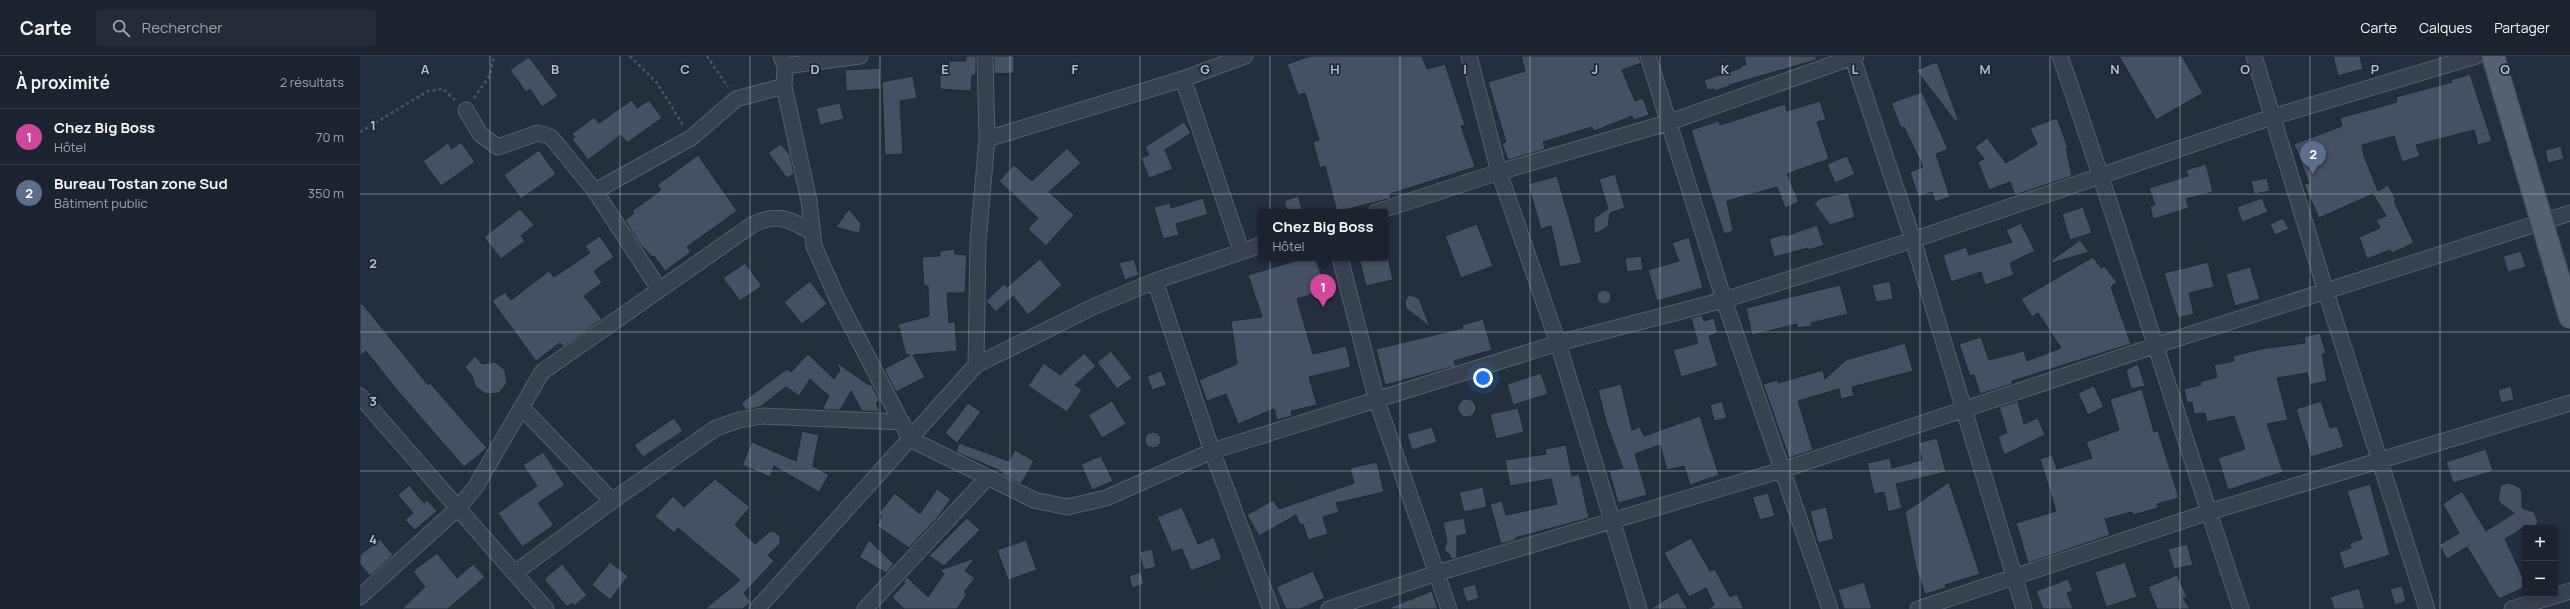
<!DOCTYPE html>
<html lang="fr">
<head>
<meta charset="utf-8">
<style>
  body { margin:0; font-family:Manrope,sans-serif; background:#242b36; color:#f1f3f6 }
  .controls { position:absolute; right:12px; bottom:12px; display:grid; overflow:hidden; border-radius:4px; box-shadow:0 2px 6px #0003 }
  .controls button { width:36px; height:36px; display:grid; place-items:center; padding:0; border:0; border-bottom:1px solid #39404a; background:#1b232e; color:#f1f3f6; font:20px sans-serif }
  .you { position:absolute; left:1123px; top:322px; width:14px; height:14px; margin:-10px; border:3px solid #fff; border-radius:50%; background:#1a73e8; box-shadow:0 0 0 6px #1a73e833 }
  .badge { display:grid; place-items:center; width:26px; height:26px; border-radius:50%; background:#8bbbb9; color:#fff; font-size:13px; font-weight:700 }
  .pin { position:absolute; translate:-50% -33px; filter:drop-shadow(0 1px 2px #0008) }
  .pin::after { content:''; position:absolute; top:21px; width:14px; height:12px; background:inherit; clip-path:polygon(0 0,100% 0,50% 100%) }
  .popup { position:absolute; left:898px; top:153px; width:130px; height:52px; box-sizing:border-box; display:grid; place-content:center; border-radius:4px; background:#1b232e; filter:drop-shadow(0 1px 3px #0005); font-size:13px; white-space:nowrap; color:#a0a4aa }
  .popup b { font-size:15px; color:#f1f3f6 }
  .popup::after { content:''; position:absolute; left:50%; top:100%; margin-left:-8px; border:8px solid transparent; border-top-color:#1b232e }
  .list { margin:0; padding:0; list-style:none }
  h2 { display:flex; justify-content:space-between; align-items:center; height:52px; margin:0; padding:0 16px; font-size:17px }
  h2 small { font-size:13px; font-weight:400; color:#a0a4aa }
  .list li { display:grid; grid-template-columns:26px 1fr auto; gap:12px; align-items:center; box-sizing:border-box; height:56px; padding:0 16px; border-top:1px solid #39404a }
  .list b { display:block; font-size:15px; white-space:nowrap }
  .list p { margin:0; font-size:13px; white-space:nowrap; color:#a0a4aa }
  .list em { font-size:13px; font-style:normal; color:#a0a4aa }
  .icon { flex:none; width:22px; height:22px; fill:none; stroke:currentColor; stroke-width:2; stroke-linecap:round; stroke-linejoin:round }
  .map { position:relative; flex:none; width:2210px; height:553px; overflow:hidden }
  header { display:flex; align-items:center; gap:24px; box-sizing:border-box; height:56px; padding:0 20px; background:#1b232e; border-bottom:1px solid #39404a }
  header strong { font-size:19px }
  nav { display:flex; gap:22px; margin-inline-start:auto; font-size:14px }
  .search { width:280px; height:36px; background:#242b36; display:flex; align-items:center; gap:10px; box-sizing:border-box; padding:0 14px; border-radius:4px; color:#a0a4aa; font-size:15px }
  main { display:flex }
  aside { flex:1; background:#1b232e }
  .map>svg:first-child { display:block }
  .building { fill:#455162; stroke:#1f2835 }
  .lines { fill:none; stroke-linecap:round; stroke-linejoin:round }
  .minor-casing { stroke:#565f6c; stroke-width:17 }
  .primary-casing { stroke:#414a57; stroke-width:24 }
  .path { stroke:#44595c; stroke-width:2.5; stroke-dasharray:3 3; stroke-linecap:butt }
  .minor { stroke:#38414e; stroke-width:15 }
  .primary { stroke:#56606e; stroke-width:22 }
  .grid { fill:none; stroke:#b4bcc9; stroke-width:1; stroke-opacity:0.55 }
  .grid-label { font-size:13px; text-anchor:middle; font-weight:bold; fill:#b4bcc9; stroke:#1d2633; stroke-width:3.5; stroke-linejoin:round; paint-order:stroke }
</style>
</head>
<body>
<header>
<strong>Carte</strong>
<div class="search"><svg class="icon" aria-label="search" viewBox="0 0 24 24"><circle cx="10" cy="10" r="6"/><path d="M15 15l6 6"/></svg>Rechercher</div>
<nav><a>Carte</a><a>Calques</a><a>Partager</a></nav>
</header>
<main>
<aside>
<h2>À proximité<small>2 résultats</small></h2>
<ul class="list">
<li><span class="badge" style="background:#d1479c">1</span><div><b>Chez Big Boss</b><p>Hôtel</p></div><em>70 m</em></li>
<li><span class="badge" style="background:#5c6f8a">2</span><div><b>Bureau Tostan zone Sud</b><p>Bâtiment public</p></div><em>350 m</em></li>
</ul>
</aside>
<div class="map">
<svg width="2210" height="553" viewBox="0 0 2210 553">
  <rect width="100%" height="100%" fill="#242f3e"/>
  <path class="building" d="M606,0H616V19H612L611,35L580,33V13H588L589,5H606Z
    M634,0H654V17L634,18Z
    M951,0H1062L1067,13L1085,8L1105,69L1101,70L1115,111L1030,138L1031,142L977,156L965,110L960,112L953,86L959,84L945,37L938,39L927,8Z
    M1161,0H1279L1281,7L1262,14L1275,45L1283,42L1289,59L1274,64L1272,60L1234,75L1232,71L1183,86L1185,93L1148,104L1142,88L1146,86L1128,26L1165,15Z
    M1384,0H1456V4L1369,29L1370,30L1354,35V33L1347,34L1344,24L1381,12V10L1386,9Z
    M1759,0H1822L1843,37L1796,64Z
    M1973,0H2000L2003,13L1978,20Z
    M169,1L198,40L182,51L170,33L166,36L150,14Z
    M1577,6L1598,63L1595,65L1556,14Z
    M520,12L521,33L486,35L485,14Z
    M2110,18L2132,85L2118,89L2114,74L2056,89L2060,100L2042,106L2034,80L2002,89L2004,100L2018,135L2028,129L2036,144L2034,145L2054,187L2032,197L2030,194L2007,203L1999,181L2020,172L2016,164L2026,160L2013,138L1959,162L1944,128L1949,127L1934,88L1982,70L1980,62L2037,46L2036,41L2092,26L2091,24Z
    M553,20L557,42L540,45L543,98L525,99L522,26Z
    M1562,36L1588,93L1576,98L1590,141L1575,146L1572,136L1558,141L1550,116L1563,111L1544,71L1541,72L1531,47Z
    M272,44L277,52L289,44L302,62L267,87L261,79L228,104L212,83L215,81L212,78L234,61L239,67Z
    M1460,45L1466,64L1457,66L1469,103L1427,118L1439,146L1425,152L1417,131L1367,145L1373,175L1364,178L1331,74L1359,65L1360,69L1425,48L1427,55Z
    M480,47L484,63L460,69L456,52Z
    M1697,62L1708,92H1706L1712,120L1655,139L1650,126L1629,134L1618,106L1624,103L1615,91L1627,82L1646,107L1677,88L1670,72Z
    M824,66L831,77L805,94L813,113L789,122L781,102L789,99L785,91Z
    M101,86L115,106L81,130L63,105L88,87L92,93Z
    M421,88L430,99L434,118L427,122L408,97Z
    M2201,90L2204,103L2188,107L2185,94Z
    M707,92L721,107L689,136L714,159L686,190L668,173L678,162L639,125L654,109L672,125Z
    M179,94L196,118L161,143L144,119Z
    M338,99L377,155L327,191L331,196L305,215L294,200L292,201L280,188L265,164L274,157L272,155L301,134L297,129Z
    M1487,100L1495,118L1475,127L1467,108Z
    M1846,108L1853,136L1826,143L1829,152L1793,163L1790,150L1795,149L1789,132L1828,120L1826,114Z
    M1255,118L1265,152L1250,157L1248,171L1234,178V162L1248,153L1239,123Z
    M1197,120L1222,207L1200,211L1191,170L1181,173L1168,128Z
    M1907,122L1910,135L1894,138L1891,125Z
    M1488,136L1495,161L1470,169L1454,147L1461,142Z
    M938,140L943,156H927L924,145Z
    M843,142L848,158L816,168L819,179L803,183L794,151L810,147L811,152Z
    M1902,142L1908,156L1882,166L1877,151Z
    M1723,151L1732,177L1710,184L1702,158Z
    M160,153L174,169L161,180L165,185L141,203L124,181Z
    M489,153L501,168L500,175L497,177L476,171Z
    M1923,162L1929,173L1915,179L1910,168Z
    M1661,167L1675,195L1650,207L1654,219L1625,229L1621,216L1591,226L1583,199L1606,191L1609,199L1652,186L1646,174Z
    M1117,168L1133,210L1101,222L1085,180Z
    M1457,169L1464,189L1449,194L1448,192L1414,201L1409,183L1425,178L1426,180Z
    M240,180L254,201L234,215L242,227L224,240L242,263L203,291L200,287L176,305L132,245L145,236L151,244L189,215L194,221L230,197L225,190Z
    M1329,181L1343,232L1297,245L1288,214L1319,205L1312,187Z
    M1720,184L1729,196L1692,207L1691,205Z
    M594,193L595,198L607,199L605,237H587L589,267L595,265L597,295L553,299L565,321L536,336L524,313L550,299H546L538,268L569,260L568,230H564L562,201L580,200V195Z
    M2161,195L2166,211L2148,216L2143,200Z
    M1281,200L1283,214L1267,216L1265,202Z
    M1733,201L1741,212L1744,210L1757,226L1751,231L1771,288L1652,325V328L1620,338L1614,319L1610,320L1599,288L1621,281L1629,304L1664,295L1667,305L1701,292L1678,257L1672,261L1661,243Z
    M945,202H956L966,234L937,243L953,298L986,290L991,311L949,321L957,349L931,355L932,360L917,364L914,353L878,368L866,338L847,345L839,324L877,308L871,265L902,261L888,219Z
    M999,202H1028L1033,224L1006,230Z
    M680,203L702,229L668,259L653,240L636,256L626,245L644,228L647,231Z
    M774,203L779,219L765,224L759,207Z
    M1848,206L1854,231L1829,237L1834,258L1818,262L1804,217Z
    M385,207L402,230L380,245L363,222Z
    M1890,211L1900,243L1875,250L1866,218Z
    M450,225L467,248L442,268L424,246Z
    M1530,225L1533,243L1516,246L1512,229Z
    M1480,229L1488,258L1451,267L1452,270L1437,272V268L1392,279L1386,252Z
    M1237 241a7 7 0 1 1 14 0a7 7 0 1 1-14 0Z
    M1049,239L1059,242L1070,271L1046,252L1045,245Z
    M0,245L68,329L70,327L127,392L104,411L37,334L6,295L0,300Z
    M1342,259L1344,265L1354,262L1358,277L1349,280L1358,310L1321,321L1313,294L1338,287L1331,262Z
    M1123,263L1132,294L1094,305L1096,310L1025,329L1016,293L1103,272L1102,269Z
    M1960,277L1966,298H1962L1967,325L1950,329L1947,317L1917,322L1928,364L1907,368L1923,416L1868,434L1858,402L1885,393L1874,360L1847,366L1845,357L1834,358L1832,346L1827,347L1824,333L1841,329L1840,326L1857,321L1854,309L1874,305L1873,300L1901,293L1945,287L1944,281Z
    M1545,287L1553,315L1492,331L1494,340L1481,343L1479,333L1438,345L1453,394L1429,402L1403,328L1418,324V327L1463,314L1465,323L1486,304Z
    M751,295L772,322L757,333L737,306Z
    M724,297L736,310L715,329L722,334L707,356L668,330L684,307L700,319Z
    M448,298L474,323L480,314L476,306L509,329L511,328L520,345L516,347L520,356L502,355L491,335L480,354H466L463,352L469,340L450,323L439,340L426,331L400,351L386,354L381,347L427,313L431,316Z
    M115,300L122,308L135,306L145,314L147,327L139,337L126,338L116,331L112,320L105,311Z
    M1778,308L1785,330L1771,333L1766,314Z
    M801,315L807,329L792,334L787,320Z
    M1181,317L1188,338L1153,349L1147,328Z
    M1261,328L1272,374L1280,371L1284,380L1340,360L1359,419L1330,429L1324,410L1307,414L1300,389L1275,398L1287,439L1258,447L1249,415L1263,412L1247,369L1238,334Z
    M1734,330L1744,351L1728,359L1718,337Z
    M2151,330L2154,344L2141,347L2138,334Z
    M1782,333L1794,376L1798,375L1819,442L1797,448L1798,452L1773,459L1772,456L1745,463L1750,479L1668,507L1656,467L1696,455L1680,403L1692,399L1697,413L1732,402L1726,386L1759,374L1750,343Z
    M1098 352a9 9 0 1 1 18 0a9 9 0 1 1-18 0Z
    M752,345L766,368L742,382L728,359Z
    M1362,345L1367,362L1354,365L1350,349Z
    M1658,345L1664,368L1678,362L1685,379L1644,399L1638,380L1647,377L1639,351Z
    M1961,345L1970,372L1977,370L1984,391L1951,401L1936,353Z
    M608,347L621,356L597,387L585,377Z
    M1158,352L1164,376L1136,383L1130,358Z
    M314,362L323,375L283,401L274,389Z
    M1072,371L1077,386L1052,394L1047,378Z
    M442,375L459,379L453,410L469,419L459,436L414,410L410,421L382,409L392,386L436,405Z
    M785 384a8 8 0 1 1 16 0a8 8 0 1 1-16 0Z
    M1577,382L1586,416L1536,428L1542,452L1528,456L1524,436L1514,438L1507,407L1530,402L1532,412L1562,404L1558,387Z
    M599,387L649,405L655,394L674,405L661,428L641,418L643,416L596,396Z
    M1206,389L1212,420L1219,418L1229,462L1155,482L1156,484L1141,488L1130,448L1142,445L1146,459L1197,448L1191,423L1150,430L1145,404L1186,398L1185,393Z
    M2126,393L2133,415L2093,427L2086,406Z
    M183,396L205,429L178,447L194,469L162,491L138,457L177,430L163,409Z
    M741,400L753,425L732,434L721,408Z
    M1017,406L1024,436L976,447L979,456L963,461L968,478L948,484L943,468L940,469L936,459L899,480L887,459L913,444L919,453L994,427L990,412Z
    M355,423L390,451L375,469L395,488L409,476L413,475L420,480V488L408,499L414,505L384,537L391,546L383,553H345L380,524L318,472L314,477L295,460L313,440L324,451Z
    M1589,426L1620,518L1585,529L1586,532L1565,538L1556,512L1545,456Z
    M2149,427L2159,431L2162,436V452L2174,456L2178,466L2174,472H2163L2145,483L2165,526V531L2139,543L2107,491L2087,503L2079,489L2099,477L2083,448L2102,435L2126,475L2154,457L2141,448L2138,443L2141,429Z
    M2010,428L2030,499L1984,513L1979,496L1991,492L1990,487L2002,483L1987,435Z
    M49,429L64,447L67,444L77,455L55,474L45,464L53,457L38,439Z
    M1123,431L1127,451L1104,456L1099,436Z
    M577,433L591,443L578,461L549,492L517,470L522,460L519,457L535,437L560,458Z
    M1408,437L1415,460L1400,464L1392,441Z
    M822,451L838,488L854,481L862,503L831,515L822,493L812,496L797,461Z
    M1466,451L1474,483L1458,487L1450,455Z
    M607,462L620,474L584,510L569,500Z
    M1104,462L1107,478L1097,480V502L1091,503L1090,499L1084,494L1087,486L1083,466Z
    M1331,482L1350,515L1355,513L1370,541L1377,538L1384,553H1347L1354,549L1346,532L1329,541L1304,497Z
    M20,483L33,499L10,520L0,508V499Z
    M509,484L534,508L526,517L499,501Z
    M666,484L677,514L648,524L637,494Z
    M1827,488L1833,509L1814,513L1808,493Z
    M792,493L796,511L784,514L779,496Z
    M77,497L97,522L113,508L125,521L88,553H42L65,531L53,515Z
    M615,502L605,515L615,522L604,536L607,538L597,553H544L532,541L545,527L543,526L547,521L568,541L584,518L580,514Z
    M250,506L268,520L250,544L232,529Z
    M1765,506L1777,541L1746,551L1735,516Z
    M202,508L227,539L214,550L212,547L207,551L184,523Z
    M953,515L965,542L940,553H926L916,531Z
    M781,516L784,528L772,532L769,520Z
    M1817,519L1827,541L1823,542L1830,553H1797L1788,531Z
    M1708,523L1713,535L1707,537L1713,553H1683L1676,535Z
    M1504,526L1512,553H1484L1478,534Z
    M1115,528L1119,542L1107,546L1102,532Z
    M2042,530L2046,545L2035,549L2030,533Z
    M1999,532L2005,553H1974L1970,541Z
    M1072,535L1078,553H1031V551Z
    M1318,536L1328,553H1290Z"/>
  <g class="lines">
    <g class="minor-casing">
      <path id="minor" d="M421,0L425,10L424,30L449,145L454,190L477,242L550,383L674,444L707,451L746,442L852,395L1198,287L1364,244L1553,184L1912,61L2116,0
        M1109,0L1139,116L1198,287L1279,553
        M1288,0L1364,244L1470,553
        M1492,0L1553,184L1664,553
        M1700,0C1764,183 1819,369 1881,553
        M1894,0L1966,236L2067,553
        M425,10L500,0
        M823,23L881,194
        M106,54L120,78L138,91L178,77L191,81L235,135L299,233
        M627,83L823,23L885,0
        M235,135L331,82L376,43L424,30
        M1016,156L1139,116L1307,67L1496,0
        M980,202L1017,345L1089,553
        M795,225L852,395L911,553
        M616,309L618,185L627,83L625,0
        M0,340L186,553
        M162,352L252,445
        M156,516L252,445L356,372L379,364L402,360L542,366
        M0,541L97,453L115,432L182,316L392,169C418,156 428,163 452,176
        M397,553L616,309L735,250L795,225L901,189
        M505,553L627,422
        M969,553L1077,517L1422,414L1794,290L2210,157
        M1558,553L1849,456L2210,347
        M2152,553L2210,535"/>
    </g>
    <g class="primary-casing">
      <path id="primary" d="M2133,0L2210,261"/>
    </g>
    <path class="path" d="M270,0L297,27L323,69
      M347,0L368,31
      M114,42L130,19L134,0
      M0,76L68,35L83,33L95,44"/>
    <use href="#minor" class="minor"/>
    <use href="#primary" class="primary"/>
  </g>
  <path class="grid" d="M130,0V553M260,0V553M390,0V553M520,0V553M650,0V553M780,0V553M910,0V553M1040,0V553M1170,0V553M1300,0V553M1430,0V553M1560,0V553M1690,0V553M1820,0V553M1950,0V553M2080,0V553M0,138H2210M0,276H2210M0,415H2210"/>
  <g class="grid-label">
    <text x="65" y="18">A</text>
    <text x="195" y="18">B</text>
    <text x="325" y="18">C</text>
    <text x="455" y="18">D</text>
    <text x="585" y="18">E</text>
    <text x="715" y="18">F</text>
    <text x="845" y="18">G</text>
    <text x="975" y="18">H</text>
    <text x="1105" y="18">I</text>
    <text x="1235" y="18">J</text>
    <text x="1365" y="18">K</text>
    <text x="1495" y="18">L</text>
    <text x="1625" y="18">M</text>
    <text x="1755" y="18">N</text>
    <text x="1885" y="18">O</text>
    <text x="2015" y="18">P</text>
    <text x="2145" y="18">Q</text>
    <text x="13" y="74">1</text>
    <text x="13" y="212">2</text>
    <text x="13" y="350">3</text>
    <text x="13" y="488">4</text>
  </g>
</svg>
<div class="controls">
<button>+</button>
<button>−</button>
</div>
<div class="you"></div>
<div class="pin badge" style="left:963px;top:251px;background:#d1479c">1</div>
<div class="popup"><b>Chez Big Boss</b>Hôtel</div>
<div class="pin badge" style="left:1953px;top:118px;background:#5c6f8a">2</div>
</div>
</main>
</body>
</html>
